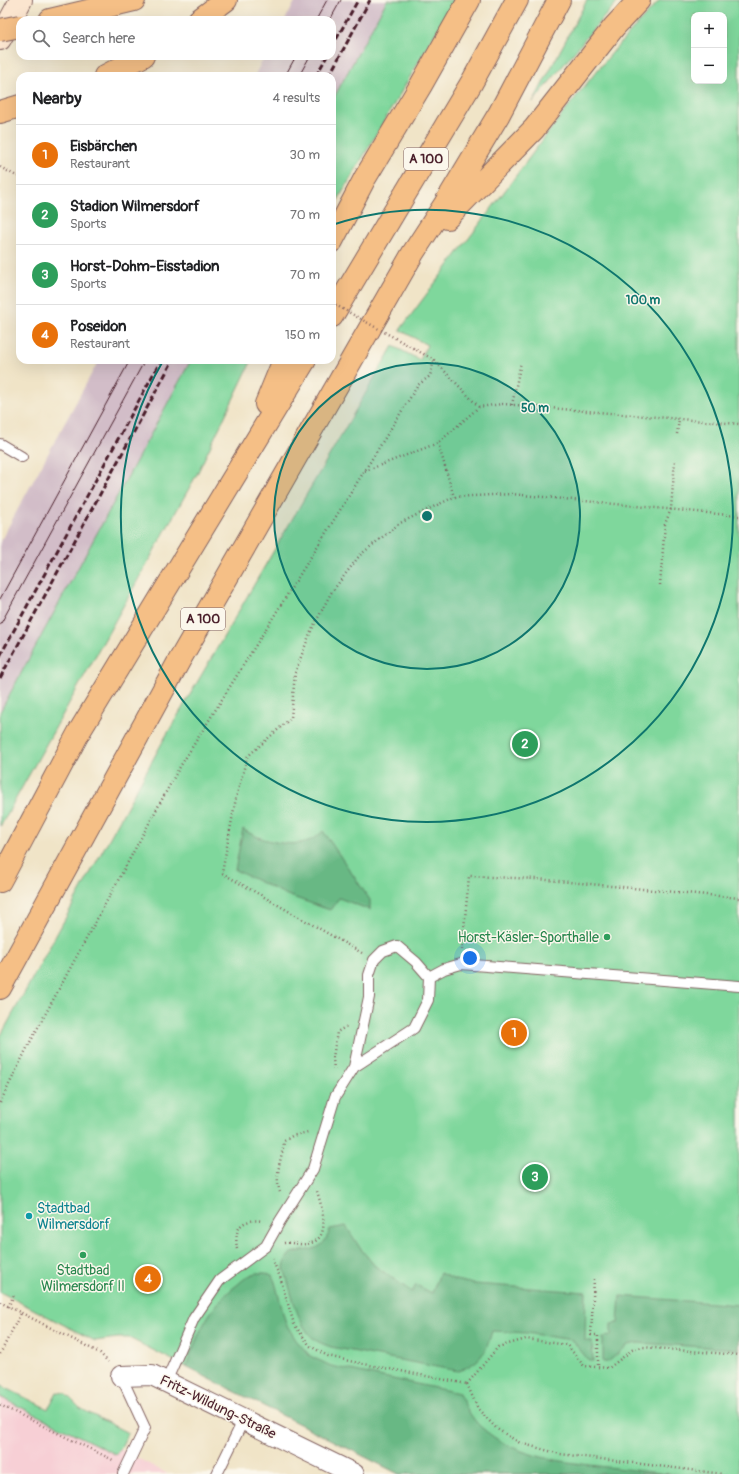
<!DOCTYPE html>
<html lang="en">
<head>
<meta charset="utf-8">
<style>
  body { margin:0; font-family:Pangolin,sans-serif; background:#f2f2f2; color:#202124 }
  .controls { position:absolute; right:12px; top:12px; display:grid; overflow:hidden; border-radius:8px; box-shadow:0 4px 16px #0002 }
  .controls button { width:36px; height:36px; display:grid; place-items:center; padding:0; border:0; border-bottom:1px solid #e0e0e0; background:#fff; color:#202124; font:20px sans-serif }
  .you { position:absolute; left:470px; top:958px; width:14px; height:14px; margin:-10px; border:3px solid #fff; border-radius:50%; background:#1a73e8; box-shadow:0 0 0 6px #1a73e833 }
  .badge { display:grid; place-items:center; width:26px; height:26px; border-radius:50%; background:#c8321e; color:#fff; font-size:13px; font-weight:700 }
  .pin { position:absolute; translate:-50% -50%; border:2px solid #fff; box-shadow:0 1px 4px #0006 }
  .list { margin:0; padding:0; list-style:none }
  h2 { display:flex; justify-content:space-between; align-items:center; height:52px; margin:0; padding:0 16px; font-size:17px }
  h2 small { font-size:13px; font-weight:400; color:#757577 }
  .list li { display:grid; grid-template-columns:26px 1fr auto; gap:12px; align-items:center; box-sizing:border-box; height:60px; padding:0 16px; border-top:1px solid #e0e0e0 }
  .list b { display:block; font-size:15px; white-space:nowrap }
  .list p { margin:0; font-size:13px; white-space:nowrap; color:#757577 }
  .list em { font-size:13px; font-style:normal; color:#757577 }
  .icon { flex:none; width:22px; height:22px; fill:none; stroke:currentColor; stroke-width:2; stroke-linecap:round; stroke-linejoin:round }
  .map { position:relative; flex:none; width:739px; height:1474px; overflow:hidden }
  .search { position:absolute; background:#fff; box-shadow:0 4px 16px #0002; left:16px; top:16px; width:320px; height:44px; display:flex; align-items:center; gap:10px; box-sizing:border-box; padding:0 14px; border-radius:12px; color:#757577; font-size:15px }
  .panel { position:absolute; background:#fff; box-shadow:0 4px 16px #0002; left:16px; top:72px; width:320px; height:292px; border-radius:12px }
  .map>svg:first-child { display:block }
  .built { fill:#f7cfd5 }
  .industrial { fill:#d2bdc8 }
  .green { fill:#7fd79c; stroke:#647b64; fill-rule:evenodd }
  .forest { fill:#67b884; stroke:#586c58 }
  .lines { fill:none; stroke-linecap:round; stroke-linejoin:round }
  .lane-casing { stroke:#846462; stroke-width:12 }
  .street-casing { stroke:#846462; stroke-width:22 }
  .secondary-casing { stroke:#846462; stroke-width:24 }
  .highway-casing { stroke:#846462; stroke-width:24 }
  .path { stroke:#846462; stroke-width:2.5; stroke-dasharray:1 3; stroke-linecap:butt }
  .lane { stroke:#fff; stroke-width:10 }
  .street { stroke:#fff; stroke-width:20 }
  .secondary { stroke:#fbe5cf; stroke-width:22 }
  .highway { stroke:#f5bf86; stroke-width:22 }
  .tram { stroke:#4a1f2b; stroke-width:1 }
  .rail { stroke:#4a1f2b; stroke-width:3; stroke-dasharray:6 3; stroke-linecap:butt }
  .highway-bridge-casing { stroke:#846462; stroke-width:24; stroke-linecap:butt }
  .path-bridge { stroke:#846462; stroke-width:2.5; stroke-dasharray:1 3; stroke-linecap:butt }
  .highway-bridge { stroke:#f5bf86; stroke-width:22 }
  .ring { fill:none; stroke:#0f766e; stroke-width:2 }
  .leisure-dot { fill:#2e9e5b; stroke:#fbf7ec; stroke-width:1.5 }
  .culture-dot { fill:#0f9aa8; stroke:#fbf7ec; stroke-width:1.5 }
  .labels { text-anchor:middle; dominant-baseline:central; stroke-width:3; stroke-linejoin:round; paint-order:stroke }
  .shield { fill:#fbf7ec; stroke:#7f6065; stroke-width:1 }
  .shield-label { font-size:13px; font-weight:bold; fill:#4a1f2b }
  .leisure-label { font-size:14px; fill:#27864d; stroke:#fbf7ec; text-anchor:end }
  .culture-label { font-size:14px; fill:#0d838f; stroke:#fbf7ec; text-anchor:start }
  .street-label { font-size:14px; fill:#4a1f2b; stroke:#fbf7ec }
  .centre { fill:#0f766e; stroke:#fbf7ec; stroke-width:2 }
  .ring-label { font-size:12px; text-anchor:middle; font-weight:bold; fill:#0f766e; stroke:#fbf7ec; stroke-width:3; stroke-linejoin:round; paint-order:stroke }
</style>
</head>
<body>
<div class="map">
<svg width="739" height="1474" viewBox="0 0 739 1474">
  <rect width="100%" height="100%" fill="#fbf7ec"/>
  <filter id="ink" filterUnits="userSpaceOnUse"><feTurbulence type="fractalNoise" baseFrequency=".025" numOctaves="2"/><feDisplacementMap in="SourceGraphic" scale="8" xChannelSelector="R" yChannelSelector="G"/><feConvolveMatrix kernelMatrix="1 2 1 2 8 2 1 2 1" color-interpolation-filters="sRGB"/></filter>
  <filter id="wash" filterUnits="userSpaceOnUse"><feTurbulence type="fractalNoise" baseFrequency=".012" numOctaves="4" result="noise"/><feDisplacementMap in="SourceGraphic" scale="16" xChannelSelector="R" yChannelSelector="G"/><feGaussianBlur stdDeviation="0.9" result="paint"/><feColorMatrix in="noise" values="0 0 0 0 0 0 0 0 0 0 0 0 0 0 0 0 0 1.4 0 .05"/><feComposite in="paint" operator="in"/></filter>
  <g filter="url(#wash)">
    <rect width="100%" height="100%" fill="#f0e4c7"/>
    <path class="built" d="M0,1390L120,1449L168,1474H0Z"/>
    <path class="industrial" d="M296,0H387L332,101V76H254L265,56H332V20H285Z
      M99,360H191L0,712V542Z"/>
    <path class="green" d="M387,0H455L332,210V101Z
      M587,0H619L590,33L533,102Z
      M660,0H739V1474H399L129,1338H118L95,1341L0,1292V1037L163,741L393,346L420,360L427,345L400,330C433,285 467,241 501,196C551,128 601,61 660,0ZM694,15H724V81H694Z
      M191,360H252L197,474L0,827V712Z
      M0,1385L48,1409L57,1392L65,1393L80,1408L89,1413L128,1433L119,1451L115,1454L0,1397Z"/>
    <path class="forest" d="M243,829C258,840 287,847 305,842C313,840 318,836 323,831L370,900V910L339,898L330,910L287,895L235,870Z
      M346,1226L360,1248L375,1266L412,1292L416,1285L432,1293L440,1273L455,1280L474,1284L586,1292L585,1341H592L593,1361H589L572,1340L527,1333L492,1331C486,1353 480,1363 458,1371L331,1347C326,1345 319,1343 314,1339C297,1325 291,1290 284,1268C285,1262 286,1258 291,1253C311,1248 323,1253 330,1229Z
      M258,1273H265L272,1275L275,1282L286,1324L296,1340L310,1356L331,1366L459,1393C465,1405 471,1418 481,1427C513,1456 556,1461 598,1466C621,1469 644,1471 668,1474H399L186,1367C198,1334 208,1307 237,1285C244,1279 249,1274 258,1273Z
      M620,1296L739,1305V1349L638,1343L628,1345L608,1362H603V1337L611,1336V1324L618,1323Z"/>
  </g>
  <g filter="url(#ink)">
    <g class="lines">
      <g class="lane-casing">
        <path id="lane" d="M0,444L22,457
          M429,977L444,969L461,964L739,986
          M121,1376L145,1428L123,1474
          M166,1382L194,1318L220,1280L266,1246L280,1221L313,1169L335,1097L354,1067L414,1028L428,1000L429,977L416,962L397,946L383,951L374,960L369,975V997L354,1067
          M217,1474L244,1419"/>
      </g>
      <g class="street-casing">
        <path id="street" d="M121,1376L152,1375L354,1474"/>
      </g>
      <g class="secondary-casing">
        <path id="secondary" d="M0,39L21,0"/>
      </g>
      <g class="highway-casing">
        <path id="highway" d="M50,20L134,0
          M199,20L226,0
          M105,76L143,56
          M0,112L20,106
          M447,218L534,129L614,27L639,0
          M332,241L365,178L421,85L469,0
          M332,316L472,82L517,0
          M266,404L284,360
          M0,881L79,732L305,360
          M0,988L179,661L413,253L445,204L499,114L559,0"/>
      </g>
      <path class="path" d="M0,167L20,178
        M413,348L434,360L479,407
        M512,405L521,362
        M677,434L679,419
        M438,443L454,497
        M365,471L438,443L479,407L503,404L739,424
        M660,585L665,524L671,509L675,460
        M462,950L469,876L537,879L739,898
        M362,953L222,873L236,798L247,757L291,718L295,673L310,633L331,593L360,555L400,523L454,497L512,494L739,516
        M334,1070L333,1058L337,1032L347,1026
        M0,1103L28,1046L178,770L418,385L430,376L434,360
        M280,1192C274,1174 282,1159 284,1141L292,1136L308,1132
        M284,1243C292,1242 299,1245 306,1244C333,1241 322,1208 317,1191
        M237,1249C234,1228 241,1218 263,1221
        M272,1259L280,1277L294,1324L310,1346L328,1356L349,1361L467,1384
        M594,1279L591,1335H598V1367
        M0,1302L100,1353L108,1362
        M8,1307L15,1293
        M0,1354L21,1313
        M467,1384L498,1347L526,1339L567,1345L584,1366L609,1368L632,1350L642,1347L739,1355
        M467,1384L478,1409L497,1429L520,1443L560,1454L723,1474
        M0,1405L113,1460"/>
      <use href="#lane" class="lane"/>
      <use href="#street" class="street"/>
      <use href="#secondary" class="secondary"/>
      <use href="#highway" class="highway"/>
      <path class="tram" d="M316,20L327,0
        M330,20L341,0
        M285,76L296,56
        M299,76L310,56
        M0,599L130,360
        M0,625L145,360"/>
      <path class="rail" d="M332,47L358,0
        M316,76L327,56
        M329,76L370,0
        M0,656L161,360
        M0,678L173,360"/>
      <g class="highway-bridge-casing">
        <path id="highway-bridge" d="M0,30L20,26"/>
      </g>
      <path class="path-bridge" d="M332,303L413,348"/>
      <use href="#highway-bridge" class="highway-bridge"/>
    </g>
  </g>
  <circle cx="427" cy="516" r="153" fill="#0f766e" fill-opacity=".12"/>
  <g class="ring">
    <circle cx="427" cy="516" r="153"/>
    <path d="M332 225A306 306 0 1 1 163 361"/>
  </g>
  <g class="leisure-dot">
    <circle cx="607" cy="937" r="4"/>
    <circle cx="83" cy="1255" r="4"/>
  </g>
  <circle class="culture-dot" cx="29" cy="1216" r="4"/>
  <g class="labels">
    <g class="shield">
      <rect x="404" y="148" width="44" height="22" rx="3"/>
      <rect x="181" y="608" width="44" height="22" rx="3"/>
    </g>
    <g class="shield-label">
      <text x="426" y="159">A 100</text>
      <text x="203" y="619">A 100</text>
    </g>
    <g class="leisure-label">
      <text x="599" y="937">Horst-Käsler-Sporthalle</text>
      <text x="83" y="1270" text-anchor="middle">Stadtbad<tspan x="83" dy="16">Wilmersdorf II</tspan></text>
    </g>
    <g class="culture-label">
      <text x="37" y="1208">Stadtbad<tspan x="37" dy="16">Wilmersdorf</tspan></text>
    </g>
    <g class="street-label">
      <text transform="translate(218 1407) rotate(26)">Fritz-Wildung-Straße</text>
    </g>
  </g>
  <circle cx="427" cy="516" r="6" class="centre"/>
  <g class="ring-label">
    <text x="643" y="304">100 m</text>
    <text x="535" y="412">50 m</text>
  </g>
</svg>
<div class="controls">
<button>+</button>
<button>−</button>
</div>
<div class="you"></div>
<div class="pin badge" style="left:514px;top:1033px;background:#e8710a">1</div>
<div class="pin badge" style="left:525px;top:744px;background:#2e9e5b">2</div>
<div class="pin badge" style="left:535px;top:1177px;background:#2e9e5b">3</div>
<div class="pin badge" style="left:148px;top:1279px;background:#e8710a">4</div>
<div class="search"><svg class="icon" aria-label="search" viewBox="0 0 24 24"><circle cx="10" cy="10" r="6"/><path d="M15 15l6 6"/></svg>Search here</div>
<section class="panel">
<h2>Nearby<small>4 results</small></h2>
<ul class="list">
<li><span class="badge" style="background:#e8710a">1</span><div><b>Eisbärchen</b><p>Restaurant</p></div><em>30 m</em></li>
<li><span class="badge" style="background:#2e9e5b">2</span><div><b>Stadion Wilmersdorf</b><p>Sports</p></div><em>70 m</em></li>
<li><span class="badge" style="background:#2e9e5b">3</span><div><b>Horst-Dohm-Eisstadion</b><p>Sports</p></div><em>70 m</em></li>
<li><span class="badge" style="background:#e8710a">4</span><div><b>Poseidon</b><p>Restaurant</p></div><em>150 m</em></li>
</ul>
</section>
</div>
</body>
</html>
